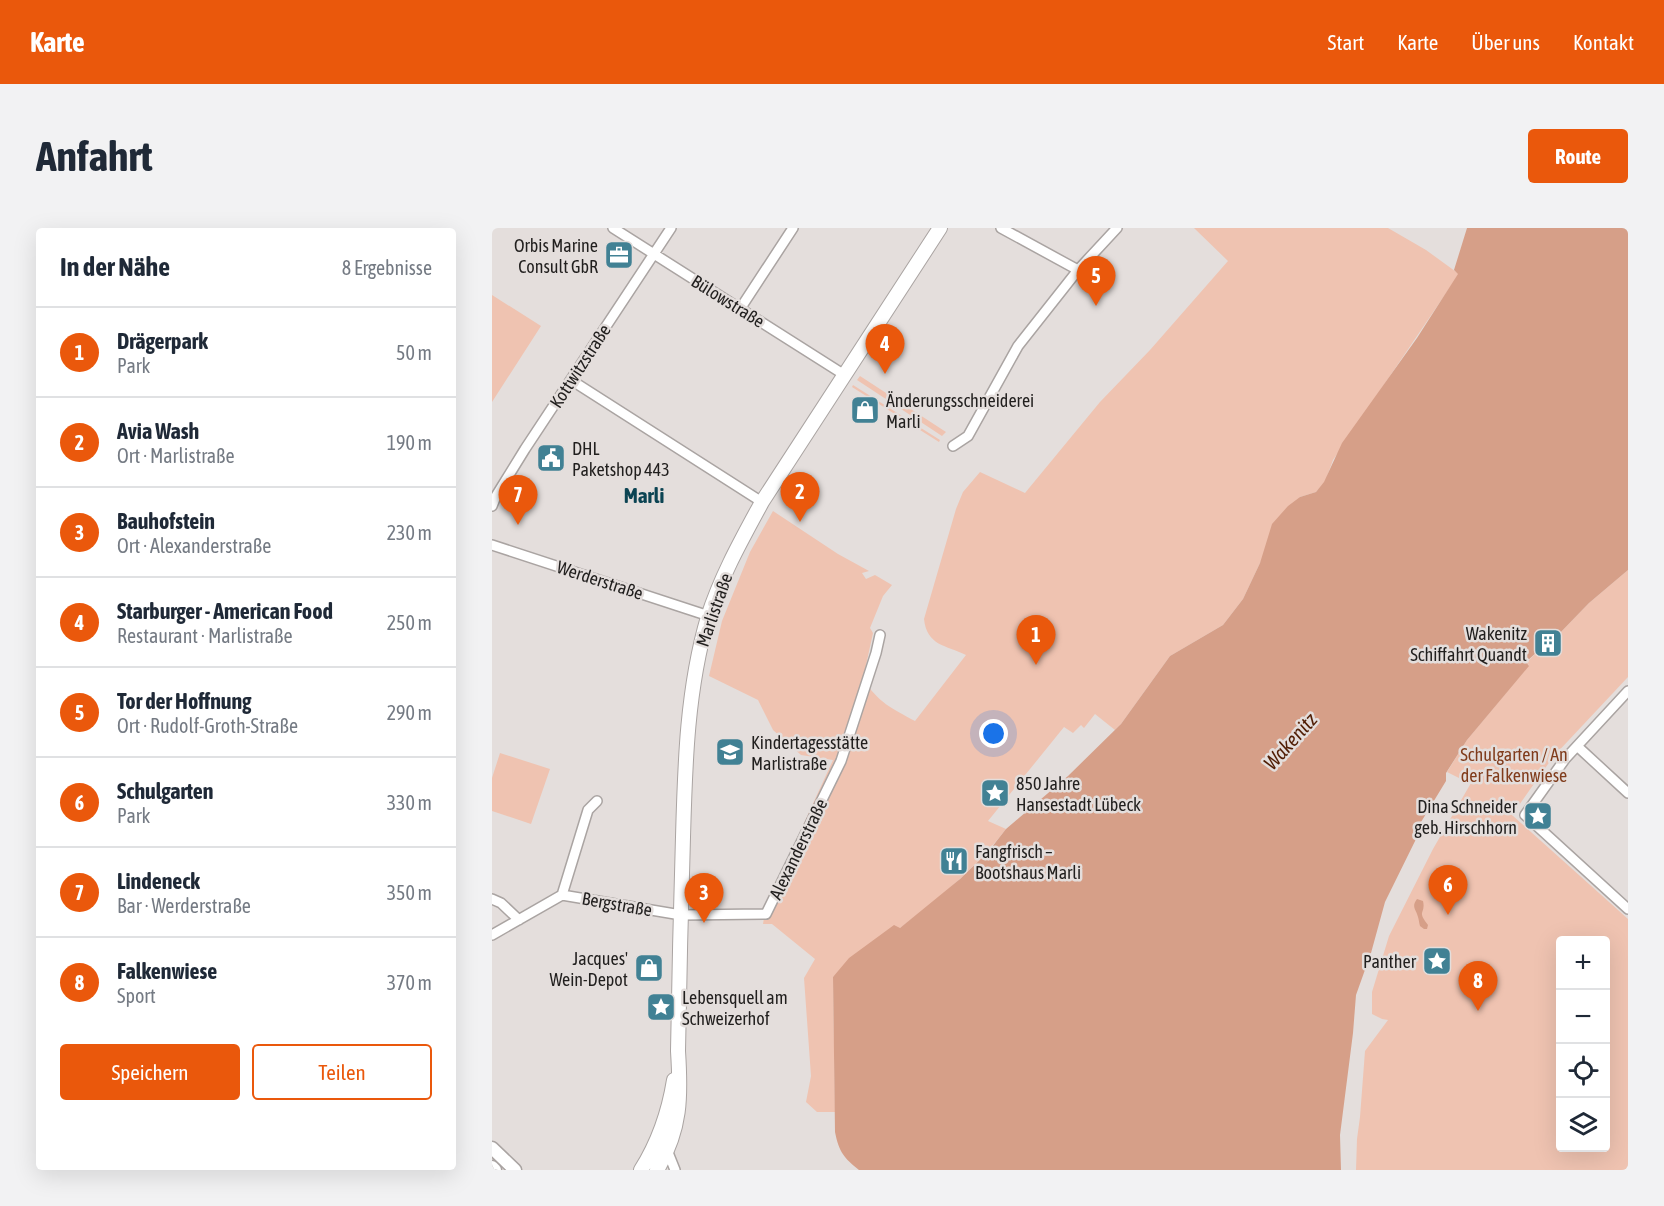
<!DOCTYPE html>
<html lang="de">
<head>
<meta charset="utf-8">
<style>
  body { margin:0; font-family:"Asap Condensed",sans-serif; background:#f2f2f3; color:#1f2937 }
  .controls { position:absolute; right:18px; bottom:18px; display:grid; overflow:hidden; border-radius:6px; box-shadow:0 6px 24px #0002 }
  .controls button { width:54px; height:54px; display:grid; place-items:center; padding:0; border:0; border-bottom:2px solid #e0e1e3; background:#fff; color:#1f2937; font:30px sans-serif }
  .you { position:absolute; left:502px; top:506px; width:21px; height:21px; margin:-15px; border:4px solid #fff; border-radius:50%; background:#1a73e8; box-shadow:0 0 0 9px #1a73e833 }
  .badge { display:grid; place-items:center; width:39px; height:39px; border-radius:50%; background:#ea580c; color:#fff; font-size:20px; font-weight:700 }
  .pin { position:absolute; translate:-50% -50px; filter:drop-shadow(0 2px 3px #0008) }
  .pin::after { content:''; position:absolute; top:32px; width:21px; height:18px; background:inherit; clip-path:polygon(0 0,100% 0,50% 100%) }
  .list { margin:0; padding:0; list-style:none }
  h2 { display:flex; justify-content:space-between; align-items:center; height:78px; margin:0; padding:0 24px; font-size:26px }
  h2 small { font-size:20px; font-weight:400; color:#747a83 }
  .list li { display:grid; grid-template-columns:39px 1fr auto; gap:18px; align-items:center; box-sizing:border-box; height:90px; padding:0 24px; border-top:2px solid #e0e1e3 }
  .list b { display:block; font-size:22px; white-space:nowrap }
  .list p { margin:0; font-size:20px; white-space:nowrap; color:#747a83 }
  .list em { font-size:20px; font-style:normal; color:#747a83 }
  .actions { display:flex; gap:12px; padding:18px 24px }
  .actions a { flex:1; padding:14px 0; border:2px solid #ea580c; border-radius:6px; text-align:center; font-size:21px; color:#ea580c }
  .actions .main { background:#ea580c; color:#fff }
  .icon { flex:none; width:33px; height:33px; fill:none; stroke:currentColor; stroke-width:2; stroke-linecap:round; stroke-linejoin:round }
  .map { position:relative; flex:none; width:1136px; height:942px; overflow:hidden; border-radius:6px }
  header { display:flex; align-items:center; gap:36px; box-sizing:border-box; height:84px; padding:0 30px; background:#ea580c; color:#fff }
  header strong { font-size:28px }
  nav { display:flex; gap:33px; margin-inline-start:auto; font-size:21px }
  .intro { display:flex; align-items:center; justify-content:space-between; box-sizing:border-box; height:144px; padding:0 36px }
  h1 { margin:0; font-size:42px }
  .button { padding:15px 27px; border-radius:6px; background:#ea580c; color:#fff; font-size:21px; font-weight:700 }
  main { display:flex; gap:36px; padding:0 36px }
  aside { flex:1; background:#fff; border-radius:6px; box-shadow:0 6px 24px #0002 }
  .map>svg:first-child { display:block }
  .green { fill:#efc3b1; fill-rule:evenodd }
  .water { fill:#d69f88 }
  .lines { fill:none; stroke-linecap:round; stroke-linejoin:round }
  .minor-casing { stroke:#aaa4a2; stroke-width:12 }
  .secondary-casing { stroke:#aaa4a2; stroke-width:15 }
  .primary-casing { stroke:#aaa4a2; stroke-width:16 }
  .minor { stroke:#fff; stroke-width:9 }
  .secondary { stroke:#fff; stroke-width:12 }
  .primary { stroke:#fff; stroke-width:14 }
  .labels { text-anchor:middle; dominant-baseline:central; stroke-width:5; stroke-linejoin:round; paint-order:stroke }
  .poi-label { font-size:18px; fill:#211f1e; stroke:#e4dedc; text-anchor:start }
  .street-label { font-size:18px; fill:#211f1e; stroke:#e4dedc }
  .park-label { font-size:18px; fill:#803c1c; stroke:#e4dedc }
  .water-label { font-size:20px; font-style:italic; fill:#501d04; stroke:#e4dedc }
  .quarter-label { font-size:21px; font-weight:bold; fill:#0c4453; stroke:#e4dedc }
</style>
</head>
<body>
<header>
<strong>Karte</strong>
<nav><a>Start</a><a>Karte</a><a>Über uns</a><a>Kontakt</a></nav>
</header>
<div class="intro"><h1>Anfahrt</h1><a class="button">Route</a></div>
<main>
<aside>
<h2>In der Nähe<small>8 Ergebnisse</small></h2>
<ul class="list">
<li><span class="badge">1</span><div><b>Drägerpark</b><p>Park</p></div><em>50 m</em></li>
<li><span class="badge">2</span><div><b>Avia Wash</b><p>Ort · Marlistraße</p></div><em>190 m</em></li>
<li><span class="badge">3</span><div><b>Bauhofstein</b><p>Ort · Alexanderstraße</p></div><em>230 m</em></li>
<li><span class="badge">4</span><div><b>Starburger - American Food</b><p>Restaurant · Marlistraße</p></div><em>250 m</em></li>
<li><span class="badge">5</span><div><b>Tor der Hoffnung</b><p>Ort · Rudolf-Groth-Straße</p></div><em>290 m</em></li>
<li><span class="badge">6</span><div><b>Schulgarten</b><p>Park</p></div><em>330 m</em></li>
<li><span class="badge">7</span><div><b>Lindeneck</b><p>Bar · Werderstraße</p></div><em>350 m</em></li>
<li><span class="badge">8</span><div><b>Falkenwiese</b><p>Sport</p></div><em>370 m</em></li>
</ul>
<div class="actions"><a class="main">Speichern</a><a>Teilen</a></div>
</aside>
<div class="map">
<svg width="1136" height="942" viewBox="0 0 1136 942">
  <rect width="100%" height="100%" fill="#e4dedc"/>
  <path class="green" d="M702,0H896L934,22L967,46L841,232L833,254L824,264L808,269L768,335L751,371L731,397L678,428L629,496L623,502L603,486L592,500L589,497L581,505L572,499L496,593L514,601C467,662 402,704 341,749L343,884H325L314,874L319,848L312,750L323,731L280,696H271L274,678L341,532L309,527L281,502L266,472L217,448L230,393L258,324L281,283L346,326L377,343L370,345L374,351L383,347L400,357L391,368L378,400L381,405L371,451C387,475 399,480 423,493L474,427C454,417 435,418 432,391L464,281L471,264L488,244L533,265L608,174L658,122L736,33Z
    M0,67L49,98L0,174Z
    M368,148L454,204L450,208L365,152Z
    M361,157L448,212L447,214L360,159Z
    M1136,342V449L1061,529L1020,587L1136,691V942H864L865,911L868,889L873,823L896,792L890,791L880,786V764L897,708L941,621L979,555L971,552L955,544L975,512L1037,437L1034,435L1046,423L1045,420L1062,403L1066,407L1097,375ZM1068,712H1114V920H1068Z
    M8,525L58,541L39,596L0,583V550Z"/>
  <path class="water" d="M975,0H1136V342L1097,375L1066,407L1061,403L1045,420L1046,423L1034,434L1037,438L975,512L954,545V553L926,599L927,605L893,674L879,725L864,767L861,805L848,907L849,942H367C352,930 347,924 343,904L341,749L357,730L402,697L408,700L468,651L496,624L514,601L576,548L629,496L678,428L731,397L751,371L768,335L780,296L796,278L808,269L824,264L832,254L850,215L925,110L966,46L962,42Z
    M925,671L931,673C934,686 924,682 936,697L935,701H932L928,698C927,695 927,692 926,689C924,681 919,679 925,671Z"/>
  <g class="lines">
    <g class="minor-casing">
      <path id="minor" d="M121,0L351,146
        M509,0L586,42
        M248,81L301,0
        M79,152L270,274
        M461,218L476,208L526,118L586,42L625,0
        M0,278L4,268L33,221L179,0
        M0,317L217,388
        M1136,463L1073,531L1033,587L1136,681
        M1085,518L1136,565
        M70,667L96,582L105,573
        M0,671L9,675L27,692
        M0,707L70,667L189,687L274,686L349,533L384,425L388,407
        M175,922L183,942"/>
    </g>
    <g class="secondary-casing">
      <path id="secondary" d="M0,920L23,942
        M0,939L3,942"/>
    </g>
    <g class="primary-casing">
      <path id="primary" d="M149,942C166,915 177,883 182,852
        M165,942C189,901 189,869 186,823C187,752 189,680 191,609C193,535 195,461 216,389C229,348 250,311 270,274L448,0"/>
    </g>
    <use href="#minor" class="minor"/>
    <use href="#secondary" class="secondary"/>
    <use href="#primary" class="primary"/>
  </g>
  <defs>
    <g id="office-square" transform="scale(1.5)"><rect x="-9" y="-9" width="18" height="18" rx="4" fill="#418194" stroke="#e4dedc"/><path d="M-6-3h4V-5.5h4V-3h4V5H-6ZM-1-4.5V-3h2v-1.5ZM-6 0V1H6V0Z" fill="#fff"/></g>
    <g id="shop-square" transform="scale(1.5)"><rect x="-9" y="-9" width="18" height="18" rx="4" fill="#418194" stroke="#e4dedc"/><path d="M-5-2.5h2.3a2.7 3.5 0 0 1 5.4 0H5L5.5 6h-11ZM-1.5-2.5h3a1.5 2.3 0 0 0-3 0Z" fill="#fff"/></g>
    <g id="civic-square" transform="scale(1.5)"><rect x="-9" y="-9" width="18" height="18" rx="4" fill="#418194" stroke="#e4dedc"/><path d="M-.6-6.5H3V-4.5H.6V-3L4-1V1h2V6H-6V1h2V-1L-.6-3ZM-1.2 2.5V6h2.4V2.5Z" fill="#fff"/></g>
    <g id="building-square" transform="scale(1.5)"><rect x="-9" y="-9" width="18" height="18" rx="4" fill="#418194" stroke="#e4dedc"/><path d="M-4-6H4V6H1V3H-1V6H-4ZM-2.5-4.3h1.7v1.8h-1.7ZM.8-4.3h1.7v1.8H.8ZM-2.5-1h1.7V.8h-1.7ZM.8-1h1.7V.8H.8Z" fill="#fff"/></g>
    <g id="school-square" transform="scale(1.5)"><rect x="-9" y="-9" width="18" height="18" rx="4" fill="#418194" stroke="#e4dedc"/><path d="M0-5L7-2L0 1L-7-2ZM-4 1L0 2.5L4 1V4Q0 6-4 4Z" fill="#fff"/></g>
    <g id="sight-square" transform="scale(1.5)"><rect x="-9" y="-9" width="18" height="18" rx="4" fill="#418194" stroke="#e4dedc"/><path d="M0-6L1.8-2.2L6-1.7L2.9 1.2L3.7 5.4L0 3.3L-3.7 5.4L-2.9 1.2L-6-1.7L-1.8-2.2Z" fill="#fff"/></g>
    <g id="restaurant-square" transform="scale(1.5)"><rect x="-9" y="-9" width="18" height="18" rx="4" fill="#418194" stroke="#e4dedc"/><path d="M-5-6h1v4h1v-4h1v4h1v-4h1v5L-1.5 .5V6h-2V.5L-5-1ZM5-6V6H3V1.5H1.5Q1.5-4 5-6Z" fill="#fff"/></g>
  </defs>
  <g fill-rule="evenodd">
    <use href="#office-square" x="127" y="27"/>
    <use href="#shop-square" x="373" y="182"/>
    <use href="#civic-square" x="59" y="230"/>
    <use href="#building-square" x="1056" y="415"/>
    <use href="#school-square" x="238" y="524"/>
    <use href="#sight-square" x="503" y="565"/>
    <use href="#sight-square" x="1046" y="588"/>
    <use href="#restaurant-square" x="462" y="633"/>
    <use href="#sight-square" x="945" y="733"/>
    <use href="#shop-square" x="157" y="740"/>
    <use href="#sight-square" x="169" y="779"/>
  </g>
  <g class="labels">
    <g class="poi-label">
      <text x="106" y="17" text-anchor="end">Orbis Marine<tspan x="106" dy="21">Consult GbR</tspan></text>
      <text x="394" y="172">Änderungsschneiderei<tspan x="394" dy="21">Marli</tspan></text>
      <text x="80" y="220">DHL<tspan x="80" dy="21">Paketshop 443</tspan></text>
      <text x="1035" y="405" text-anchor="end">Wakenitz<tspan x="1035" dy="21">Schiffahrt Quandt</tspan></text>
      <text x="259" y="514">Kindertagesstätte<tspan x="259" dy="21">Marlistraße</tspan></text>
      <text x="524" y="555">850 Jahre<tspan x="524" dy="21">Hansestadt Lübeck</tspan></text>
      <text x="1025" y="578" text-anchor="end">Dina Schneider<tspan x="1025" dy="21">geb. Hirschhorn</tspan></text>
      <text x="483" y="623">Fangfrisch –<tspan x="483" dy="21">Bootshaus Marli</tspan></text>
      <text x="136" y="730" text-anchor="end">Jacques'<tspan x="136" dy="21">Wein-Depot</tspan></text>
      <text x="924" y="733" text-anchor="end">Panther</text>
      <text x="190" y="769">Lebensquell am<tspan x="190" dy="21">Schweizerhof</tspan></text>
    </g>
    <g class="street-label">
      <text transform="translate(236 73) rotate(32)">Bülowstraße</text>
      <text transform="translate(88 138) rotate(-57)">Kottwitzstraße</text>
      <text transform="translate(108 352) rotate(18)">Werderstraße</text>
      <text transform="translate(222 382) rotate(-71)">Marlistraße</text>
      <text transform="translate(306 621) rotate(-64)">Alexanderstraße</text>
      <text transform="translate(125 676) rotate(10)">Bergstraße</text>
    </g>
    <g class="park-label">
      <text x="1022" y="526">Schulgarten / An<tspan x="1022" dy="21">der Falkenwiese</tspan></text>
    </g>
    <g class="water-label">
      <text transform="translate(798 513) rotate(-48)">Wakenitz</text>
    </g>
    <g class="quarter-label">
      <text x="152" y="267">Marli</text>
    </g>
  </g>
</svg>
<div class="controls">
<button>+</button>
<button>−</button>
<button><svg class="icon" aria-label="locate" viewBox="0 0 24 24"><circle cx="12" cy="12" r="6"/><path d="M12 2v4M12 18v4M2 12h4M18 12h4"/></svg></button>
<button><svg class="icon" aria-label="layers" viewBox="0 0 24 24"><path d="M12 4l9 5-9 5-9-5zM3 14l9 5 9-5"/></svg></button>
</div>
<div class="you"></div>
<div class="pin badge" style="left:544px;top:437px">1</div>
<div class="pin badge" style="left:308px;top:294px">2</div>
<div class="pin badge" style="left:212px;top:695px">3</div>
<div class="pin badge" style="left:393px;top:146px">4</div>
<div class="pin badge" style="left:604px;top:78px">5</div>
<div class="pin badge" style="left:956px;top:687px">6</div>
<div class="pin badge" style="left:26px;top:297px">7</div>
<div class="pin badge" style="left:986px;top:783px">8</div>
</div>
</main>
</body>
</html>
